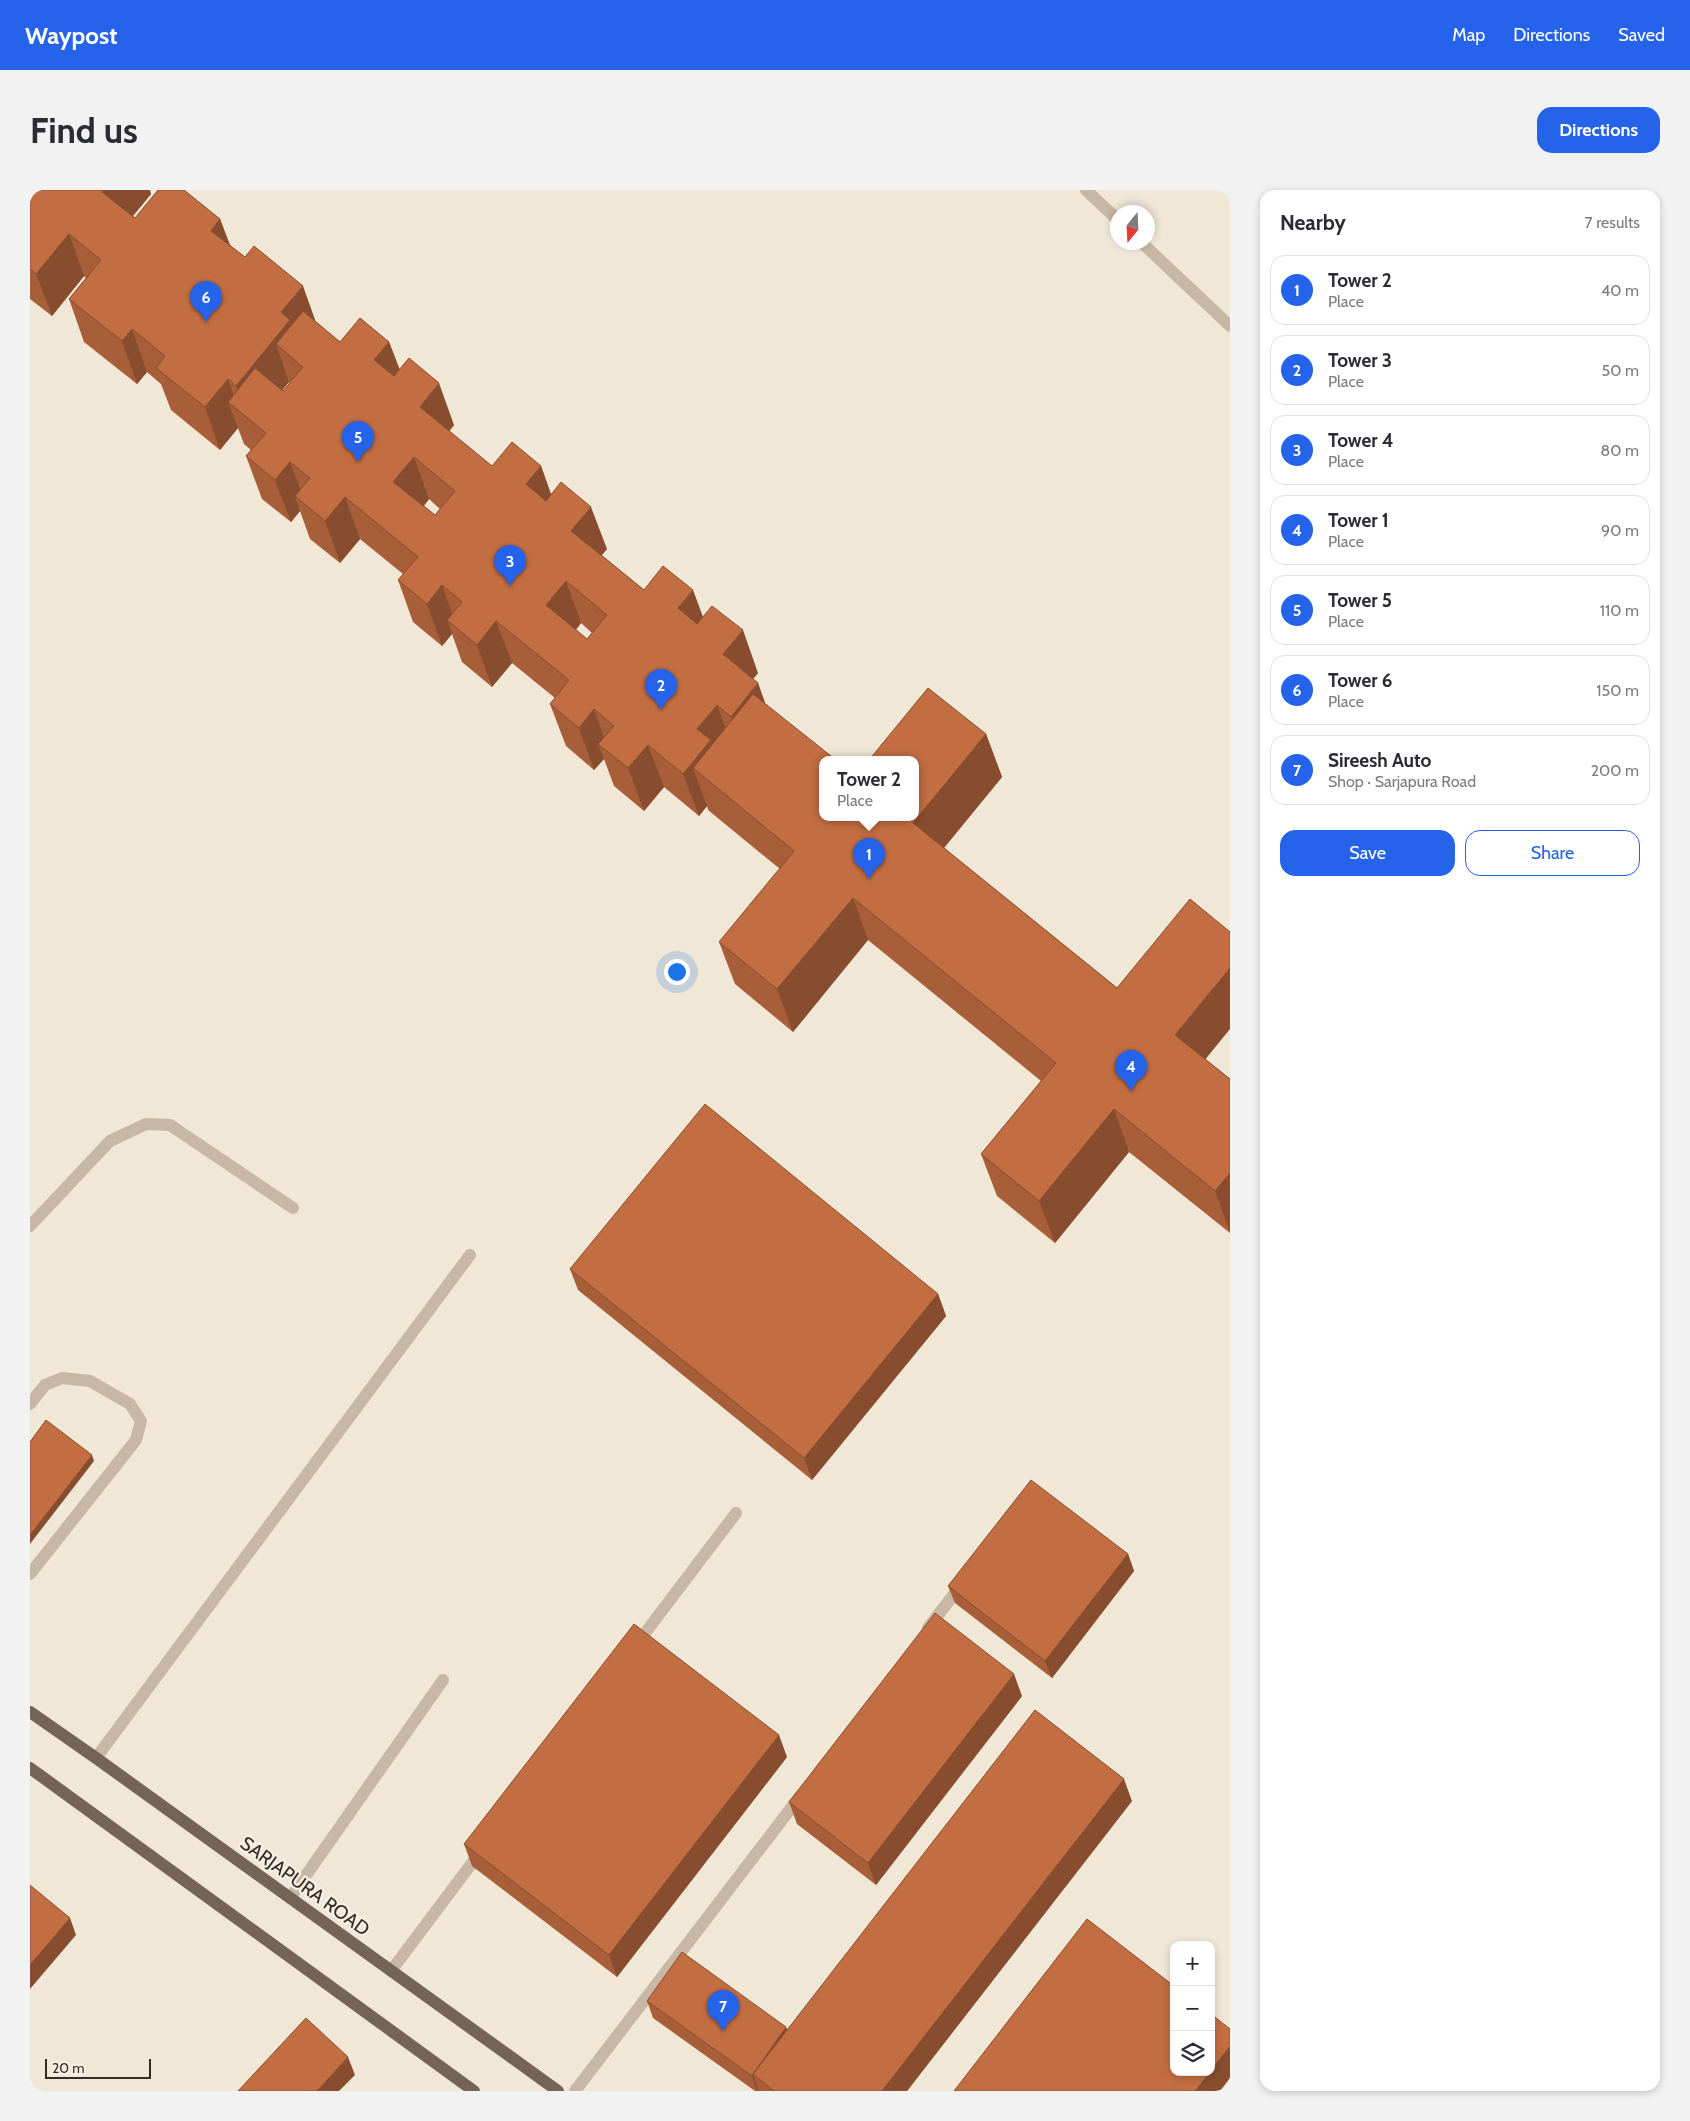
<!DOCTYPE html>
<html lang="en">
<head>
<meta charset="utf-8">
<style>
  body { margin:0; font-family:Cabin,sans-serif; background:#f2f2f3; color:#2b2b33 }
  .controls { position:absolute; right:15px; bottom:15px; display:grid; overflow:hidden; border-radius:10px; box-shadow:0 2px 8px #0003 }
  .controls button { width:45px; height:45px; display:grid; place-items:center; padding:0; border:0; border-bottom:1px solid #e1e1e2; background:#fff; color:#2b2b33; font:25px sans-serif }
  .compass { position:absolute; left:1080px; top:15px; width:45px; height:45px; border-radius:50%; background:#fff; box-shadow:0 2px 8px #0003; rotate:198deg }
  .scale { position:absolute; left:15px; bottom:12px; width:106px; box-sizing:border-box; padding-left:5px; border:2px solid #332b25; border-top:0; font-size:14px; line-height:18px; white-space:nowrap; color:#332b25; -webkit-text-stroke:4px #f8f0e3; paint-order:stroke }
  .you { position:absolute; left:646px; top:781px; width:18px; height:18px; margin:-12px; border:4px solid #fff; border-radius:50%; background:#1a73e8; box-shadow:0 0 0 8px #1a73e833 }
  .badge { display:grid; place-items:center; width:32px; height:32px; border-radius:50%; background:#2563eb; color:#fff; font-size:16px; font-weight:700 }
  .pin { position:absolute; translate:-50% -41px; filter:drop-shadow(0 1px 2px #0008) }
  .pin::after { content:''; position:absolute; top:26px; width:18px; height:15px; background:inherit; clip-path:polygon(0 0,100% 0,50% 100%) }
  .popup { position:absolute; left:789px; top:566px; width:100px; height:65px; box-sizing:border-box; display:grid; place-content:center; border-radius:10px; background:#fff; filter:drop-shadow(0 1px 4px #0005); font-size:16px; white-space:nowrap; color:#7c7c81 }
  .popup b { font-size:19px; color:#2b2b33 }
  .popup::after { content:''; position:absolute; left:50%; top:100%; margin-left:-10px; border:10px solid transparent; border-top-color:#fff }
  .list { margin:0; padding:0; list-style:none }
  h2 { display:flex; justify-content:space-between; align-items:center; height:65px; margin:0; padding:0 20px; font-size:21px }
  h2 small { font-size:16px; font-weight:400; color:#7c7c81 }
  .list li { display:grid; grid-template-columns:32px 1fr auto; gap:15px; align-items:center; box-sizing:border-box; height:70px; margin:0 10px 10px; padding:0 10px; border:1px solid #e1e1e2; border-radius:15px }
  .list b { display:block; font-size:19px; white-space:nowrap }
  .list p { margin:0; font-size:16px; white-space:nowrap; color:#7c7c81 }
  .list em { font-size:16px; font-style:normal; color:#7c7c81 }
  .actions { display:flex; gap:10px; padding:15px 20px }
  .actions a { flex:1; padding:11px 0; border:1px solid #2563eb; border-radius:15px; text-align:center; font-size:18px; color:#2563eb }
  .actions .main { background:#2563eb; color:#fff }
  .icon { flex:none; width:28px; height:28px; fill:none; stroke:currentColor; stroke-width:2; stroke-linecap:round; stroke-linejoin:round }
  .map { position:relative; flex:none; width:1200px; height:1901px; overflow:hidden; border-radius:15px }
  header { display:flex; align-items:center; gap:30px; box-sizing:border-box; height:70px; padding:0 25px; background:#2563eb; color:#fff }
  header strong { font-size:24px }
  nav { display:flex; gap:28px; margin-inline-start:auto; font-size:18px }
  .intro { display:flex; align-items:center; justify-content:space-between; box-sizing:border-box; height:120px; padding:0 30px }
  h1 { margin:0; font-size:35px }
  .button { padding:12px 22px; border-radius:15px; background:#2563eb; color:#fff; font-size:18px; font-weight:700 }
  main { display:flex; gap:30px; padding:0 30px }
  aside { flex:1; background:#fff; border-radius:15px; box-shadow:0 2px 8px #0003 }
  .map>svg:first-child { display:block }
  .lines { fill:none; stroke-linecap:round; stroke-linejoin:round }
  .service { stroke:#c7b7a4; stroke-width:12 }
  .minor { stroke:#c7b7a4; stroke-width:12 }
  .primary { stroke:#746356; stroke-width:12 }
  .wall { fill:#a85f39; fill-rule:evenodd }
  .shaded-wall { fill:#884d2e }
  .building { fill:#c36e42; stroke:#884d2e; fill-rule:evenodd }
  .labels { text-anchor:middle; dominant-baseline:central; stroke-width:4.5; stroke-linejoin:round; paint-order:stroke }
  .street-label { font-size:19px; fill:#332b25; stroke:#f8f0e3 }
</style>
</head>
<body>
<header>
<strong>Waypost</strong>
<nav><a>Map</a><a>Directions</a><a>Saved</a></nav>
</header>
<div class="intro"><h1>Find us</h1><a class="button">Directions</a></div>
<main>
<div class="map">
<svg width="1200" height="1901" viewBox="0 0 1200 1901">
  <rect width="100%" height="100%" fill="#f0e7d7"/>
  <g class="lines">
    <path class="service" d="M0,1214L15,1195L32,1188L60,1191L100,1214L111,1231L106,1250L0,1384
      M898,1438L932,1394
      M606,1455L706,1323
      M66,1568L440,1065
      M260,1708L413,1490
      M361,1781L451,1661
      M545,1901L771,1605"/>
    <path class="minor" d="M1056,0L1088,30
      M1111,52L1200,136
      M0,1036L80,951L116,934L140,935L263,1018"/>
    <path class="primary" d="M0,1522L66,1568L528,1901
      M0,1578L444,1901"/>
  </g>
  <path class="wall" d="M0,0L121,4L103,26L105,28L190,29L200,55L286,132L310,152H359L370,180L424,235L419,241L462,276H511L521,304L577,359L571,365L614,400L673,427L728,483L723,489L728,493L735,513L793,628L956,544L972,587L914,658L1200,889V1043L1099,962L1025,1053L967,1006L951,964L1011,891L838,750L763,842L705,794L689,752L750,679L678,620L677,616L669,626L634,597L614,621L584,596L574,569L564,580L536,556L520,514L525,508L482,473L462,497L432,472L422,444L412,456L383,432L368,390L373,384L330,349L310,373L280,349L270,321L261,332L232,309L216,266L221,260L214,254L208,238L190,260L141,220L131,194L117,182L107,194L54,152L39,109L56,88L54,86L22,126L0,109ZM259,192L260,193L253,201L252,200ZM399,309L410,319L405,325L394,316ZM551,433L562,443L557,449L546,440Z
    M540,1079L908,1104L916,1126L782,1290L548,1100Z
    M1098,1364L1104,1381L1022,1488L925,1413L918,1396Z
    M992,1506L846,1695L767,1634L759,1612Z
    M757,1567L587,1787L442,1676L434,1654Z
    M1102,1611L877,1901H725L623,1828L617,1811L757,1839Z"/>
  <path class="shaded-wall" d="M74,0H120L121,4L88,44L72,2Z
    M190,29L206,72L181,41Z
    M39,44L54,86L22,126L6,84Z
    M273,96L288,138L246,154L259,192L225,234L218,228L206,196L251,122Z
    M102,139L117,182L107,194L92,151Z
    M359,152L375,194L344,170Z
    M198,189L209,221L198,212L208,238L190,260L175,217Z
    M409,193L424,235L405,259L390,217Z
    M384,267L399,309L379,334L363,292Z
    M260,272L276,314L265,306L270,321L261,332L245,290Z
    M511,276L526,319L511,337L496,294Z
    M315,307L330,349L310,373L295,331Z
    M561,317L577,359L557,383L541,341Z
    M536,391L551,433L531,457L516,415Z
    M412,395L427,438L417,430L422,444L412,456L397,414Z
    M663,400L679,443L664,461L648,418Z
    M466,431L482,473L462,497L447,455Z
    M713,440L728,483L708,507L693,464Z
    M728,493L743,536L716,569L701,527Z
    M687,515L703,558L663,578L677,616L669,626L653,584L667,539Z
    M564,519L579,562L568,554L574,569L564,580L549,538Z
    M956,544L972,587L899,676L883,633Z
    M618,555L634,597L614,621L598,578Z
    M823,708L838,750L763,842L747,799Z
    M1200,778V839L1161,887L1145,845Z
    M1084,919L1099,962L1025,1053L1009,1011Z
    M1200,983V1042L1185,1001Z
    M908,1104L916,1126L782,1290L774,1268Z
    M62,1265L64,1271L0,1354V1345Z
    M1098,1364L1104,1381L1022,1488L1015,1471Z
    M984,1484L992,1506L846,1695L838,1673Z
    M749,1545L757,1567L587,1787L579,1765Z
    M1094,1589L1102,1611L877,1901H852Z
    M40,1728L46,1745L0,1799V1775Z
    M756,1837L763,1854L723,1884Z
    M1200,1856V1888L1190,1901H1165L1180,1882H1181V1880Z
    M318,1867L325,1885L309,1901H287Z
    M723,1884L729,1901H727L722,1886Z"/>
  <path class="building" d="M0,0H74L72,2L105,28L128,0H154L190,29L181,41L215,67L224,56L273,96L251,122L260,130L206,196L198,189L175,217L126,178L135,166L102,139L92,151L39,109L71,70L39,44L6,84L0,79Z
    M273,121L310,152L330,128L359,152L344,170L364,186L379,168L409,193L390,217L462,276L482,252L511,276L496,294L516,311L531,292L561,317L541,341L576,369L614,400L633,376L663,400L648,418L667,434L682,416L713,440L693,464L728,493L701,527L687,515L667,539L681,550L653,584L618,555L598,578L568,554L584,536L564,519L549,538L520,514L539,490L466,431L447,455L417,430L432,412L412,395L397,414L368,390L388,367L315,307L295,331L265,306L280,288L260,272L245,290L216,266L236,243L198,212L225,178L253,201L273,177L246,154ZM384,267L425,301L405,325L363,292ZM536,391L577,425L557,449L516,415Z
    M898,498L956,544L883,633L1087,798L1160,709L1200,742V778L1145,845L1200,889V983L1185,1001L1084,919L1009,1011L951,964L1026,873L823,708L747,799L689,752L764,661L663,578L723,504L806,570H793V628H885V570H839Z
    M675,914L908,1104L774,1268L540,1079Z
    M16,1230L62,1265L0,1345V1252Z
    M1001,1290L1098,1364L1015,1471L918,1396Z
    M905,1423L984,1484L838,1673L759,1612Z
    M604,1434L749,1545L579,1765L434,1654Z
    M1005,1520L1094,1589L852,1901H744L723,1884Z
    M0,1695L40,1728L0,1775Z
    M1057,1729L1144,1796V1882H1180L1165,1901H924Z
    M652,1762L756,1837L722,1886L617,1811Z
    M1181,1824L1200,1839V1856L1181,1880Z
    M276,1828L318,1867L287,1901H208Z"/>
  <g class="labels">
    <g class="street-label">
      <text transform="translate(275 1696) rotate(36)">SARJAPURA ROAD</text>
    </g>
  </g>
</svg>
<div class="controls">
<button>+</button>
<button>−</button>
<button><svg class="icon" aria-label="layers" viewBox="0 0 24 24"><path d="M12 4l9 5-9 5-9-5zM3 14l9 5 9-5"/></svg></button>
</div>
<svg class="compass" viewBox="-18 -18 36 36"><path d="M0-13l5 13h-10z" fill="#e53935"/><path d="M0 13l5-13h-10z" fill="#7c7c81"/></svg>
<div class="scale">20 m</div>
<div class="you"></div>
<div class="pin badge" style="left:839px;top:689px">1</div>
<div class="popup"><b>Tower 2</b>Place</div>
<div class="pin badge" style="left:631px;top:520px">2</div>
<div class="pin badge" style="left:480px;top:396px">3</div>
<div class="pin badge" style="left:1101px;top:901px">4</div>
<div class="pin badge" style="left:328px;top:272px">5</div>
<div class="pin badge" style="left:176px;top:132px">6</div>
<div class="pin badge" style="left:693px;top:1841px">7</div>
</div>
<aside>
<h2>Nearby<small>7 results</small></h2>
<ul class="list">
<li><span class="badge">1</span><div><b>Tower 2</b><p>Place</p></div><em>40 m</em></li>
<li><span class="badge">2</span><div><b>Tower 3</b><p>Place</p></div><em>50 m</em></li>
<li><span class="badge">3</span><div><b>Tower 4</b><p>Place</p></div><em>80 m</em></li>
<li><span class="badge">4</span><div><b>Tower 1</b><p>Place</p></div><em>90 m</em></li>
<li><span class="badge">5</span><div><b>Tower 5</b><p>Place</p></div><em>110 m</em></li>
<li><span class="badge">6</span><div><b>Tower 6</b><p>Place</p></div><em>150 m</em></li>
<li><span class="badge">7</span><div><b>Sireesh Auto</b><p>Shop · Sarjapura Road</p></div><em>200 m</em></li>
</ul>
<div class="actions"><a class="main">Save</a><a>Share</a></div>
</aside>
</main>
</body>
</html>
